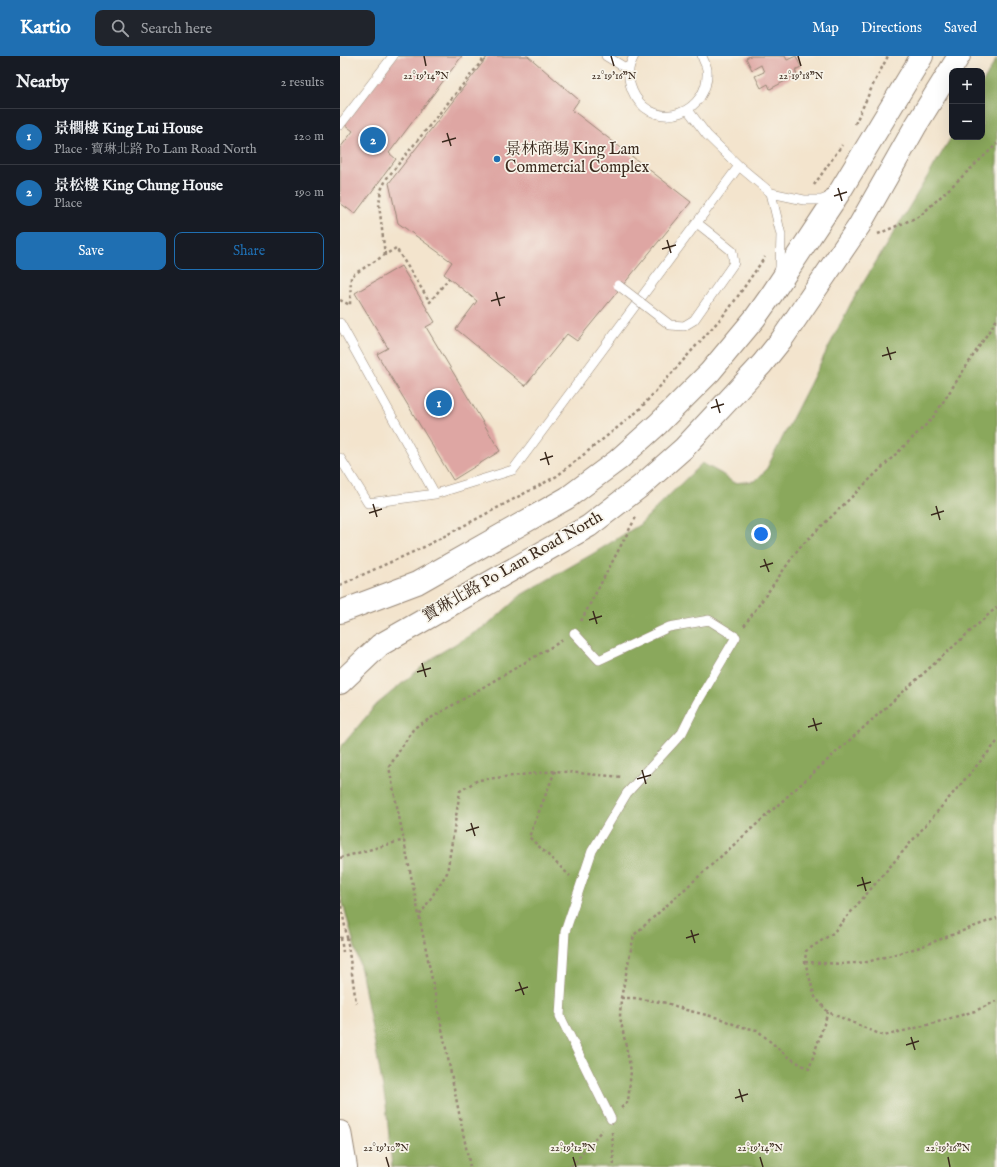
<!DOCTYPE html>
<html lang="en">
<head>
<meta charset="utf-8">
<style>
  body { margin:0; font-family:"IM FELL English","Noto Serif TC",serif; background:#20242c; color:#f1f3f6 }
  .controls { position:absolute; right:12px; top:12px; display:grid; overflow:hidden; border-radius:8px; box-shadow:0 4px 16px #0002 }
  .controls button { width:36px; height:36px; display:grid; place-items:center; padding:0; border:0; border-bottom:1px solid #363941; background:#171b24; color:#f1f3f6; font:20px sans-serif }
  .you { position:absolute; left:421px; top:478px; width:14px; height:14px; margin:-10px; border:3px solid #fff; border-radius:50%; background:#1a73e8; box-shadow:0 0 0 6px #1a73e833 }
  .badge { display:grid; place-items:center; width:26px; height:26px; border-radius:50%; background:#1f6fb2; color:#fff; font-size:13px; font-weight:700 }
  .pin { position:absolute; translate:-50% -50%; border:2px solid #fff; box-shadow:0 1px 4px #0006 }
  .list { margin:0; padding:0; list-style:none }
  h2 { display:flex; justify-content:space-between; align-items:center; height:52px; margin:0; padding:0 16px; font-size:17px }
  h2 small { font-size:13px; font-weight:400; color:#9ea1a6 }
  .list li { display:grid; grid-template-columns:26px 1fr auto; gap:12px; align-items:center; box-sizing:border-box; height:56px; padding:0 16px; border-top:1px solid #363941 }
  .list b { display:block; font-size:15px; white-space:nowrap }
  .list p { margin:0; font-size:13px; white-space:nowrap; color:#9ea1a6 }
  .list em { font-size:13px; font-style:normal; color:#9ea1a6 }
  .actions { display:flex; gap:8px; padding:12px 16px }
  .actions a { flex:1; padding:9px 0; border:1px solid #1f6fb2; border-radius:8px; text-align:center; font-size:14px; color:#1f6fb2 }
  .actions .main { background:#1f6fb2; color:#fff }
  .icon { flex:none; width:22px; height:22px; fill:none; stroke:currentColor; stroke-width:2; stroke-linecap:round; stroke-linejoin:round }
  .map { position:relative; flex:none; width:657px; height:1111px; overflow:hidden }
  header { display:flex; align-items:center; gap:24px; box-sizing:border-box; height:56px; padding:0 20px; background:#1f6fb2; color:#fff }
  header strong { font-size:19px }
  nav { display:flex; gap:22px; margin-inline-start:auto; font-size:14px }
  .search { width:280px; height:36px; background:#20242c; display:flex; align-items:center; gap:10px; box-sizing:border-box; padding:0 14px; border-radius:8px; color:#9ea1a6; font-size:15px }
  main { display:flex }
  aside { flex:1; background:#171b24 }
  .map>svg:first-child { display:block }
  .forest { fill:#8aa85b; stroke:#62693c }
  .building { fill:#dea6a3 }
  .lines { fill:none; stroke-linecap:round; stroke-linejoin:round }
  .lane-casing { stroke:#978776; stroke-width:10 }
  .secondary-casing { stroke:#978776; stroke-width:24 }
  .path { stroke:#978776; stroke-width:2.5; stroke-dasharray:3 3; stroke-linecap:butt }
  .lane { stroke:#fff; stroke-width:9 }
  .secondary { stroke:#fff; stroke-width:22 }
  .lane-bridge-casing { stroke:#978776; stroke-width:10; stroke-linecap:butt }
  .lane-bridge { stroke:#fff; stroke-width:9 }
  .ticks { fill:none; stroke:#3b2a1e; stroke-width:1.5 }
  .poi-dot { fill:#1f6fb2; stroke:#f7f3e8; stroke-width:1.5 }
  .labels { text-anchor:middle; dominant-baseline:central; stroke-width:3.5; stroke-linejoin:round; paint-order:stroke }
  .poi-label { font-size:16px; fill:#3b2a1e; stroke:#f7f3e8; text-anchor:start }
  .street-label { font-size:16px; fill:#3b2a1e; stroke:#f7f3e8 }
  .ticks-label { font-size:10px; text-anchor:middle; fill:#3b2a1e; stroke:#f7f3e8; stroke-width:3.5; stroke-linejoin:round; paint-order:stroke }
</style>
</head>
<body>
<header>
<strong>Kartio</strong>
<div class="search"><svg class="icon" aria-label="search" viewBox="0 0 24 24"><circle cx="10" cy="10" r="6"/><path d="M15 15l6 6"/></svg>Search here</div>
<nav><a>Map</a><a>Directions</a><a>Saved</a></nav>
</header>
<main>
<aside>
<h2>Nearby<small>2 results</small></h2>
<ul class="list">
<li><span class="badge">1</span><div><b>景櫚樓 King Lui House</b><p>Place · 寶琳北路 Po Lam Road North</p></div><em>120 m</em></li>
<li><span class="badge">2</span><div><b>景松樓 King Chung House</b><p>Place</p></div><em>190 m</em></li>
</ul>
<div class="actions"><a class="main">Save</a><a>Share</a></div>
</aside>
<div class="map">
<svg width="657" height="1111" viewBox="0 0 657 1111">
  <rect width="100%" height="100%" fill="#f7f3e8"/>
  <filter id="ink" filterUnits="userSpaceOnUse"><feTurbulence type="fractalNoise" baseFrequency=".025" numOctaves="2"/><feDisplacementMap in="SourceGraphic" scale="8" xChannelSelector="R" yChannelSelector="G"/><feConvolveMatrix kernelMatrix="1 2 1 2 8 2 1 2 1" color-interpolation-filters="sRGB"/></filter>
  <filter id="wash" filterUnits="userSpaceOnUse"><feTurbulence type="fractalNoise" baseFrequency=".012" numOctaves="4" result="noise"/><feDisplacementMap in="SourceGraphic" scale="16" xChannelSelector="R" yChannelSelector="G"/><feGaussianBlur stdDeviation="0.9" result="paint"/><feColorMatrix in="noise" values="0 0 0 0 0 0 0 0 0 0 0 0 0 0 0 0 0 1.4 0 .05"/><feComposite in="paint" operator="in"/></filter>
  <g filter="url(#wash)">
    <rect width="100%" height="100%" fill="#f3e4cd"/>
    <path class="forest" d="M657,2V1111H52L46,1049L22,918L0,836V692L36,649L95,600L149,568L181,539L254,497L299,469L362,407L382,418L394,427L415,425L426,414L511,247L612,80V81H642V28Z"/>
    <g id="blocks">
      <path class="building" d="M56,0H122L49,97L56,103L15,158L0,147V92L13,75L4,68Z
        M148,0H188L239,44L232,54L351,146L237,285L227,278L185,330L116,273L137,245L104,218L112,206L58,167L49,127Z
        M410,0H445L447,4L456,0L461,11L455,14L457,19L430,33L428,28L421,32L415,20L424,16L421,9L412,14L406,2Z
        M61,210L95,266L86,271L160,395L113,424L37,298L48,292L15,237Z"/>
    </g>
  </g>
  <g filter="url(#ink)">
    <use href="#blocks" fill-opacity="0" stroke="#978776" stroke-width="1"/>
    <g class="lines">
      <g class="lane-casing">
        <path id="lane" d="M266,0L289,14
          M294,0C292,4 289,10 289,14C288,24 291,33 295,40C317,77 370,56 367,14C367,10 363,4 362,0
          M348,54L367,79L399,110L431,137L464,144H482L492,140
          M0,69L53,0
          M431,137L441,179L440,211L439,216
          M357,167L371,178
          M0,267L95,438
          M0,402L28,447L95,438L173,414L399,110
          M234,577L259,604L329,571L369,564L396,581L357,647L342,677L287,737L252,795L225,876L220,960L271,1063"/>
      </g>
      <g class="secondary-casing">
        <path id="secondary" d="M0,556L77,527L227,442L278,404L318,368L370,316L415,262L432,238L499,137L582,0
          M0,627L40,589L249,470L301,430L344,392L422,308L442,283L519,170L575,71L619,0
          M0,1076L6,1111"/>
      </g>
      <path class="path" d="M515,68L533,29L548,0
        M474,129L502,89
        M538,178L580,160L657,88
        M45,199L39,148L41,134L47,122L146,0
        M0,244L10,249L11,220L56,192L90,246L109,222
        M0,529L84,491L217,420L298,355L389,253L425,201
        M241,565L296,461
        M404,570L459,492L592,363L657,263
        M657,686L493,877L466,895L465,906L475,941L488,956L544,980L591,968L635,955L657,945
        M215,715L189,781L230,820
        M0,802L64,784
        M0,844L7,881L0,882
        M80,859L107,817L120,735L138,724L215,715L282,721
        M7,881L16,947
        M1,882L3,896
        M465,906L502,908L527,906L577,892L657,862
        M281,942H294L327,947L346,954L379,962L398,970L417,974L448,1001L469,1013L488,956
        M281,1052L288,1046L291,1015L280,961L281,942L294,879L657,551
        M272,1076L274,1111
        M130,1111L49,711L74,672L223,584
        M231,1111L262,1074"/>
      <use href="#lane" class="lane"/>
      <use href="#secondary" class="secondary"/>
      <g class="lane-bridge-casing">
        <path id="lane-bridge" d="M278,229L330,269L344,270L354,264L394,207L392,195L371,178"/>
      </g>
      <use href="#lane-bridge" class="lane-bridge"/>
    </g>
  </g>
  <path class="ticks" d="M84,0L86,10M271,0L274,10M458,0L461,10M107,77L111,90M102,86L116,82M498,132L502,145M494,140L507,136M327,184L331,197M322,193L336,189M156,236L160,250M151,245L165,241M547,291L551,304M542,300L556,296M376,343L380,357M371,352L384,348M205,396L209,409M200,404L213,400M33,448L37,461M596,450L600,464M29,457L42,453M591,459L604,455M424,503L429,516M420,511L433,507M253,555L257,568M249,564L262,560M82,607L86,621M77,616L91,612M473,662L477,675M468,671L482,667M302,714L306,728M297,723L311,719M131,767L135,780M126,775L139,771M522,821L526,835M517,830L531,826M351,874L355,887M346,882L359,878M179,926L184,939M175,935L188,931M571,981L575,994M566,989L579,985M399,1033L403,1046M395,1042L408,1038M46,1101L49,1111M233,1101L236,1111M420,1101L423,1111M608,1101L610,1111"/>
  <circle class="poi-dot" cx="157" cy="103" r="4"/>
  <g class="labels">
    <g class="poi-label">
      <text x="165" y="94">景林商場 King Lam<tspan x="165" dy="18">Commercial Complex</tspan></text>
    </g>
    <g class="street-label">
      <text transform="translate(173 511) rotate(-30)">寶琳北路 Po Lam Road North</text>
    </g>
  </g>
  <g class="ticks-label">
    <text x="86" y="23">22°19'14"N</text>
    <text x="274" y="23">22°19'16"N</text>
    <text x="461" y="23">22°19'18"N</text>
    <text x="46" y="1095">22°19'10"N</text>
    <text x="233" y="1095">22°19'12"N</text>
    <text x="420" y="1095">22°19'14"N</text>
    <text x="608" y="1095">22°19'16"N</text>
  </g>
</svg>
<div class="controls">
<button>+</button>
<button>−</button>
</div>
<div class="you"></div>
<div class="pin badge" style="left:99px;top:347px">1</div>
<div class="pin badge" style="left:33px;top:84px">2</div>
</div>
</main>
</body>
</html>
